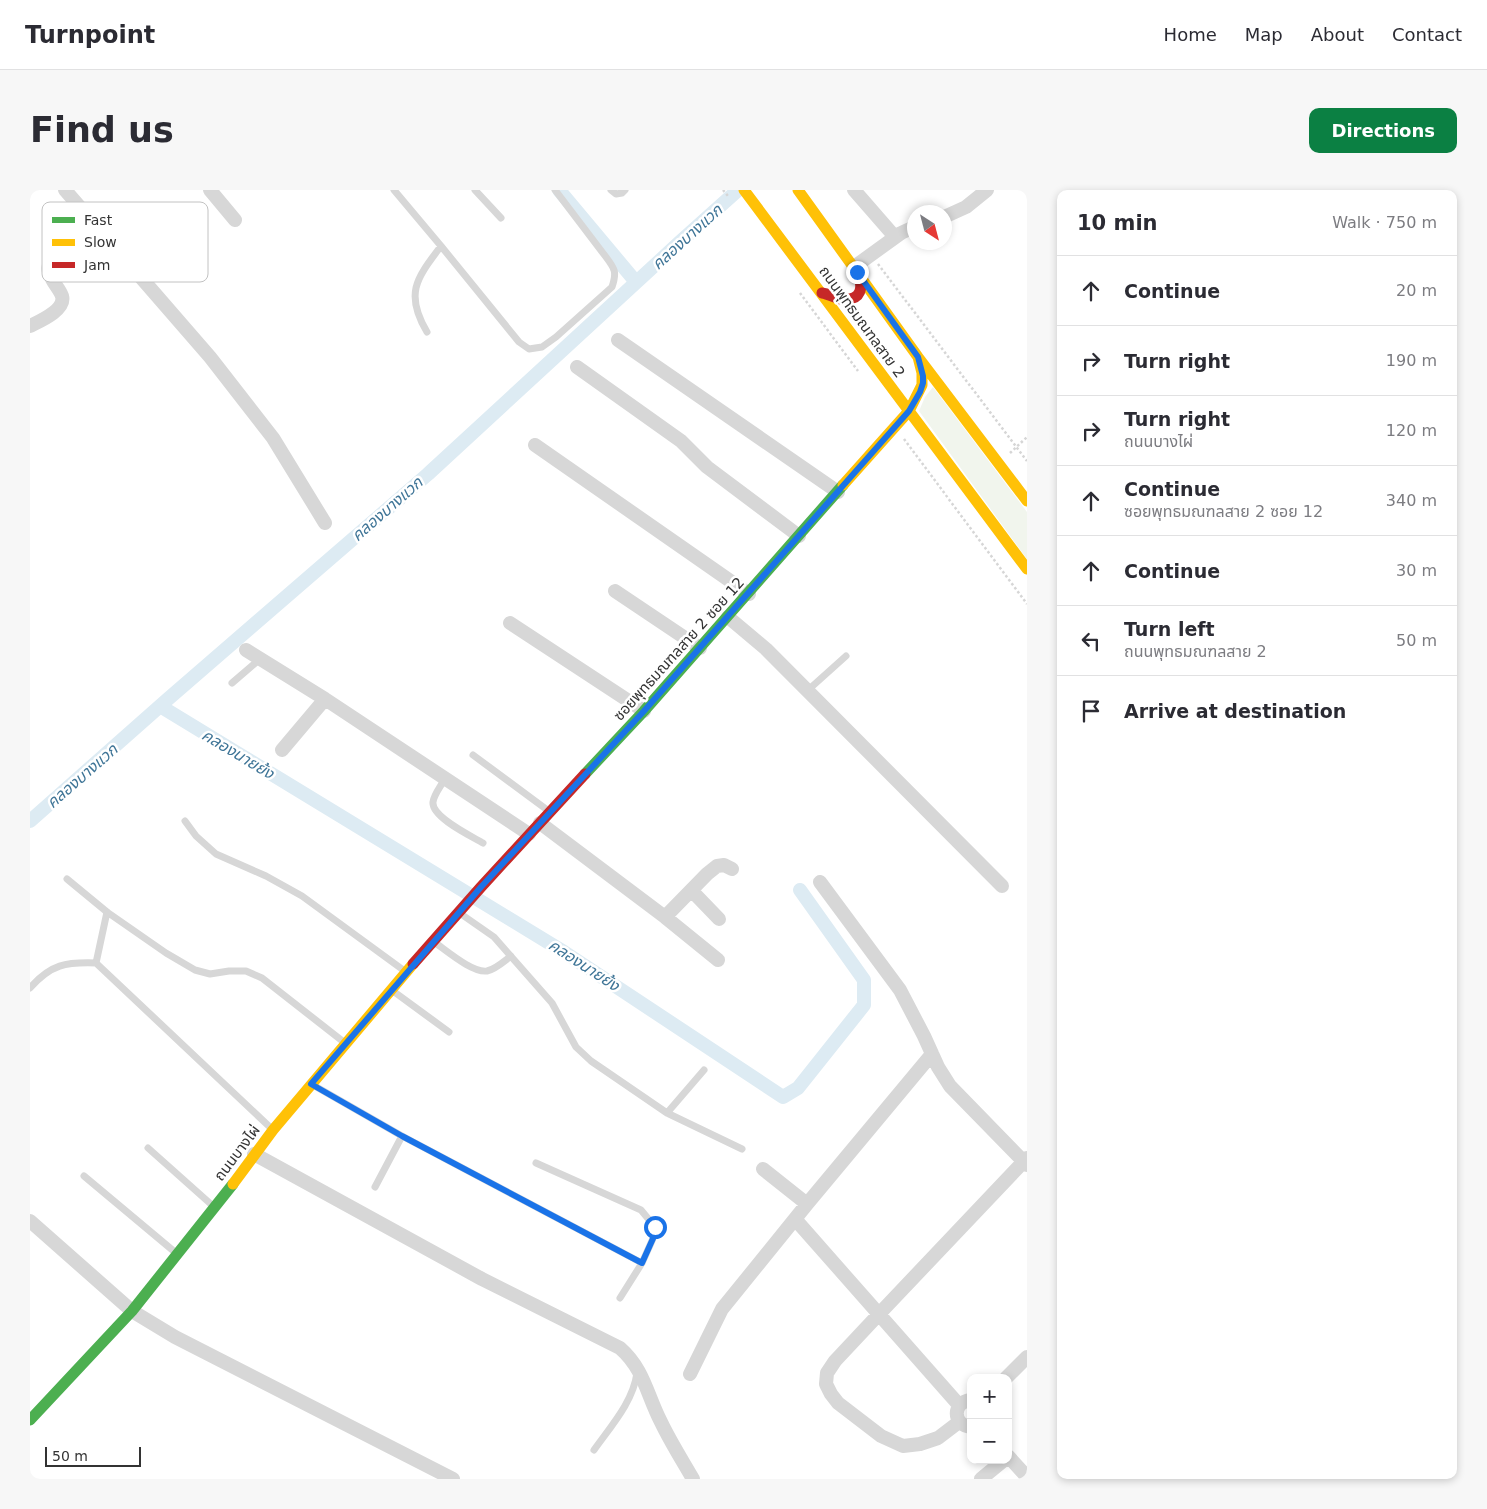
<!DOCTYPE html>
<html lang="en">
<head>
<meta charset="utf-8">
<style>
  body { margin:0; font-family:"DejaVu Sans","Noto Sans Thai",sans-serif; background:#f7f7f7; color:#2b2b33 }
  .controls { position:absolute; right:15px; bottom:15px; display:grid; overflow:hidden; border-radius:10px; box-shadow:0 2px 8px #0003 }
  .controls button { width:45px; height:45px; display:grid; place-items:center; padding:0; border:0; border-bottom:1px solid #e1e1e2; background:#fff; color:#2b2b33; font:25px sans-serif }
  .compass { position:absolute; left:877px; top:15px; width:45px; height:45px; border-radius:50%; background:#fff; box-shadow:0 2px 8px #0003; rotate:144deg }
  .scale { position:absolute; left:15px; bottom:12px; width:96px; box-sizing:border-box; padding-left:5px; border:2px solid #333; border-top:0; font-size:14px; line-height:18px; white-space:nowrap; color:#333; -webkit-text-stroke:4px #fff; paint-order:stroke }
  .stop { position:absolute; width:15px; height:15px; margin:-11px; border:4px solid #1a73e8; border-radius:50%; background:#fff }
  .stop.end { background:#1a73e8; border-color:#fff; box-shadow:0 1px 5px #0008 }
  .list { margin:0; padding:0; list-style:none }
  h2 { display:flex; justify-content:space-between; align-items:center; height:65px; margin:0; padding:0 20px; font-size:21px }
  h2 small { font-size:16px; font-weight:400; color:#7c7c81 }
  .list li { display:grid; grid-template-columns:32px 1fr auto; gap:15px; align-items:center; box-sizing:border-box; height:70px; padding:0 20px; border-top:1px solid #e1e1e2 }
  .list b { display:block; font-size:19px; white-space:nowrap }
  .list p { margin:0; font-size:16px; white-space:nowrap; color:#7c7c81 }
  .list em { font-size:16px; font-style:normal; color:#7c7c81 }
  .icon { flex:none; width:28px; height:28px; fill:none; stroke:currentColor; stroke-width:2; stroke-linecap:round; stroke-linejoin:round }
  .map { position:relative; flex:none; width:997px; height:1289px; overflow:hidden; border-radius:10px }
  header { display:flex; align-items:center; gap:30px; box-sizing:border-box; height:70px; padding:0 25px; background:#fff; border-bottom:1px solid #e1e1e2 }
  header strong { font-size:24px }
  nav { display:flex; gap:28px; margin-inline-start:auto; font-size:18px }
  .intro { display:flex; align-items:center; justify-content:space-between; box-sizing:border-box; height:120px; padding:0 30px }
  h1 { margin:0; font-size:35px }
  .button { padding:12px 22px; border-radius:10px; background:#0b8043; color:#fff; font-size:18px; font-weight:700 }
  main { display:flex; gap:30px; padding:0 30px }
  aside { flex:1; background:#fff; border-radius:10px; box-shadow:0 2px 8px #0003 }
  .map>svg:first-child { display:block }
  .green { fill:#f1f5ed }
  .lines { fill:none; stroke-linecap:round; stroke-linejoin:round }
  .canal { stroke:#ddebf3; stroke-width:14 }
  .path { stroke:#d6d6d6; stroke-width:2.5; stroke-dasharray:2.5 2.5; stroke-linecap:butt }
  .lane { stroke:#d7d7d7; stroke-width:7 }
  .street { stroke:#d7d7d7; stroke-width:14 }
  .fast { stroke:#4caf50; stroke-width:11 }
  .slow { stroke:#ffc107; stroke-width:11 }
  .jam { stroke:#c62828; stroke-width:11 }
  .route { stroke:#1a73e8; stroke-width:6 }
  .labels { text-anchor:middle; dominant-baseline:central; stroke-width:5; stroke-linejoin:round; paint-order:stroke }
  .street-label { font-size:15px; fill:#333; stroke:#fff }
  .water-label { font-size:16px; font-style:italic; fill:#3f7597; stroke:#fff }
  .key { fill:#fff; stroke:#c2c2c2; stroke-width:1 }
  .key-label { font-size:14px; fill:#333 }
</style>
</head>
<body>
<header>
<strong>Turnpoint</strong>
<nav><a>Home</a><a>Map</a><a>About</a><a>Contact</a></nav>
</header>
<div class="intro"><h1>Find us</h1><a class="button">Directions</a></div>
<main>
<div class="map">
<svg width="997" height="1289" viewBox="0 0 997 1289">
  <rect width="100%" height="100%" fill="#fff"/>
  <path class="green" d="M903,197L997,322V369L889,221L895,207Z"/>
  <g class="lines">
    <path class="canal" d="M529,0L606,92
      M130,516L534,762L753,907L768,898L834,815V790L770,700
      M0,631L138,509L398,284L650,52L708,0"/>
    <path class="path" d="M693,0L698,6
      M848,74L997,271
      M770,103L828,181
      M874,249L997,414
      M980,263L997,247"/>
    <path class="lane" d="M364,0L411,56C387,88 374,103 397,142
      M445,0L471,28
      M581,0L586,4L592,3L595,0
      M411,56L489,152L499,159L512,157L526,147L582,97C587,82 585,79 576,67L525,0
      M202,493L230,469
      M777,501L816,466
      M443,565L520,622
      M415,588C412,595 404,604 403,612C401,627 441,646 453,653
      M155,631L166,646L186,664L236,686L272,706L376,782
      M37,689L77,722L136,763L165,780L180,784L199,781H216L232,788L315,853
      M431,724L464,747L522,813L546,857L561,871L637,923L712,959
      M404,752C416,760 442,783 457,781C466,779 473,772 481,766
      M66,773L77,722
      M0,798C21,774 36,772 66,773L243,940
      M363,801L419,842
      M283,895L372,946L612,1073L590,1108
      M637,923L674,880
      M118,958L183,1016
      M506,973L611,1020L625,1037V1044L612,1073
      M54,986L146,1063
      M345,997L372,946
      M564,1260C581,1236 603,1212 607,1183"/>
    <path class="street" d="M35,0L180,167L243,248L295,333
      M180,0L205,30
      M824,0L865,47
      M914,27L936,17L957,0
      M824,77L871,43L884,37
      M0,136C10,131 36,120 32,106C30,100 25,95 22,89C20,84 17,80 19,75C22,63 51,39 60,29
      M588,150L808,302
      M547,177L651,251L677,277L769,346
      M505,255L719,404
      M585,401L670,458
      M698,427L736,459L972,696
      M480,433L614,521
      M216,460L295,509L499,644
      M252,560L295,509
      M510,633L635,727L688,770
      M790,692L870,800L894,846L908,877L920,896L997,975
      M662,701L689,729
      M635,727L677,684L687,676L694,675L702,679
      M224,964L452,1089L590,1158C614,1179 617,1205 631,1232C640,1251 652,1270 663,1289
      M733,979L777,1014
      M765,1029L929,1215
      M0,1031L102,1121L145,1147L423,1289
      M660,1184L692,1119L777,1014L902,864
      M976,1188L997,1167
      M941,1210C922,1212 922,1235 941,1237
      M929,1232L908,1248L890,1254L873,1256L851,1246L808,1213L801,1204L796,1194L797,1183L805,1171L850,1123L997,968
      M978,1266L997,1287
      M951,1289L974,1270"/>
    <path class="fast" d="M555,584L614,521L813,295
      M0,1230L102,1121L203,994"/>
    <path class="slow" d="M714,0L997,379
      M768,0L888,167L997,311
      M813,295L879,221L892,195V183L888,167
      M203,994L243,940L383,774"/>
    <path class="jam" d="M792,103C799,104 805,108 812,109C832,111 834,97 827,82
      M383,774L451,697L555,584"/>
  </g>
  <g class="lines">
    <path class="route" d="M625,1037V1044L612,1073L372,946L281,894L451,697L614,521L879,221L890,202L893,193V186L888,167L827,82"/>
  </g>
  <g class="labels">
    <g class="street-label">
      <text transform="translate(832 132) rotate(54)">ถนนพุทธมณฑลสาย 2</text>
      <text transform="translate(649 459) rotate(-48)">ซอยพุทธมณฑลสาย 2 ซอย 12</text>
      <text transform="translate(207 963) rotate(-53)">ถนนบางไผ่</text>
    </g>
    <g class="water-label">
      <text transform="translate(657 47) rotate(-42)">คลองบางแวก</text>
      <text transform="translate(357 319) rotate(-41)">คลองบางแวก</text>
      <text transform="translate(208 564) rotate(31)">คลองนายย้ง</text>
      <text transform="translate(52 586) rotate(-41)">คลองบางแวก</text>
      <text transform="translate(554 775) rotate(33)">คลองนายย้ง</text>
    </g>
  </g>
  <rect x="12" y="12" width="166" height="80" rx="8" class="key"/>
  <rect x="22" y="27" width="23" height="6" fill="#4caf50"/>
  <rect x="22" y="49" width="23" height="7" fill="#ffc107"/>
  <rect x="22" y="72" width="23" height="6" fill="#c62828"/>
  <g class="key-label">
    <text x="54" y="35">Fast</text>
    <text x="54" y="57">Slow</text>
    <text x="54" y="80">Jam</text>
  </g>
</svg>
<div class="controls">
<button>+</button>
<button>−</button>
</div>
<svg class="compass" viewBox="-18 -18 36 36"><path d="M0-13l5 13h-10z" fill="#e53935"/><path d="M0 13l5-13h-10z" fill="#7c7c81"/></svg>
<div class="scale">50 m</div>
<div class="stop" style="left:625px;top:1037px"></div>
<div class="stop end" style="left:827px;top:82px"></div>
</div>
<aside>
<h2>10 min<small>Walk · 750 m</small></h2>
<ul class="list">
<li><svg class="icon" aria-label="ahead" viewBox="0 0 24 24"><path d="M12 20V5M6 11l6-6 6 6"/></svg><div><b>Continue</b></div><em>20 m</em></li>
<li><svg class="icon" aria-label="right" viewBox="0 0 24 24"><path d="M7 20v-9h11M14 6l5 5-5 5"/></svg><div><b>Turn right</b></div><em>190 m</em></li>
<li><svg class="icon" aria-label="right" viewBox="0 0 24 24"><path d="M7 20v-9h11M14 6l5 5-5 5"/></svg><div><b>Turn right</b><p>ถนนบางไผ่</p></div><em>120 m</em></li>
<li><svg class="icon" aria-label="ahead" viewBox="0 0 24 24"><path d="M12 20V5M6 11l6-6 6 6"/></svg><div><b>Continue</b><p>ซอยพุทธมณฑลสาย 2 ซอย 12</p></div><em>340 m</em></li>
<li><svg class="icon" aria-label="ahead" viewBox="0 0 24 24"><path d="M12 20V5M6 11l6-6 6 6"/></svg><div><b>Continue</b></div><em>30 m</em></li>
<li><svg class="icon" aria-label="left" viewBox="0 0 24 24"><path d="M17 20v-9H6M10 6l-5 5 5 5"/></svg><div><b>Turn left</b><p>ถนนพุทธมณฑลสาย 2</p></div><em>50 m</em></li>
<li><svg class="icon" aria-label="arrive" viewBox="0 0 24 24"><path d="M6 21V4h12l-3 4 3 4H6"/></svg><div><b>Arrive at destination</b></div></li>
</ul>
</aside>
</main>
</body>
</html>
